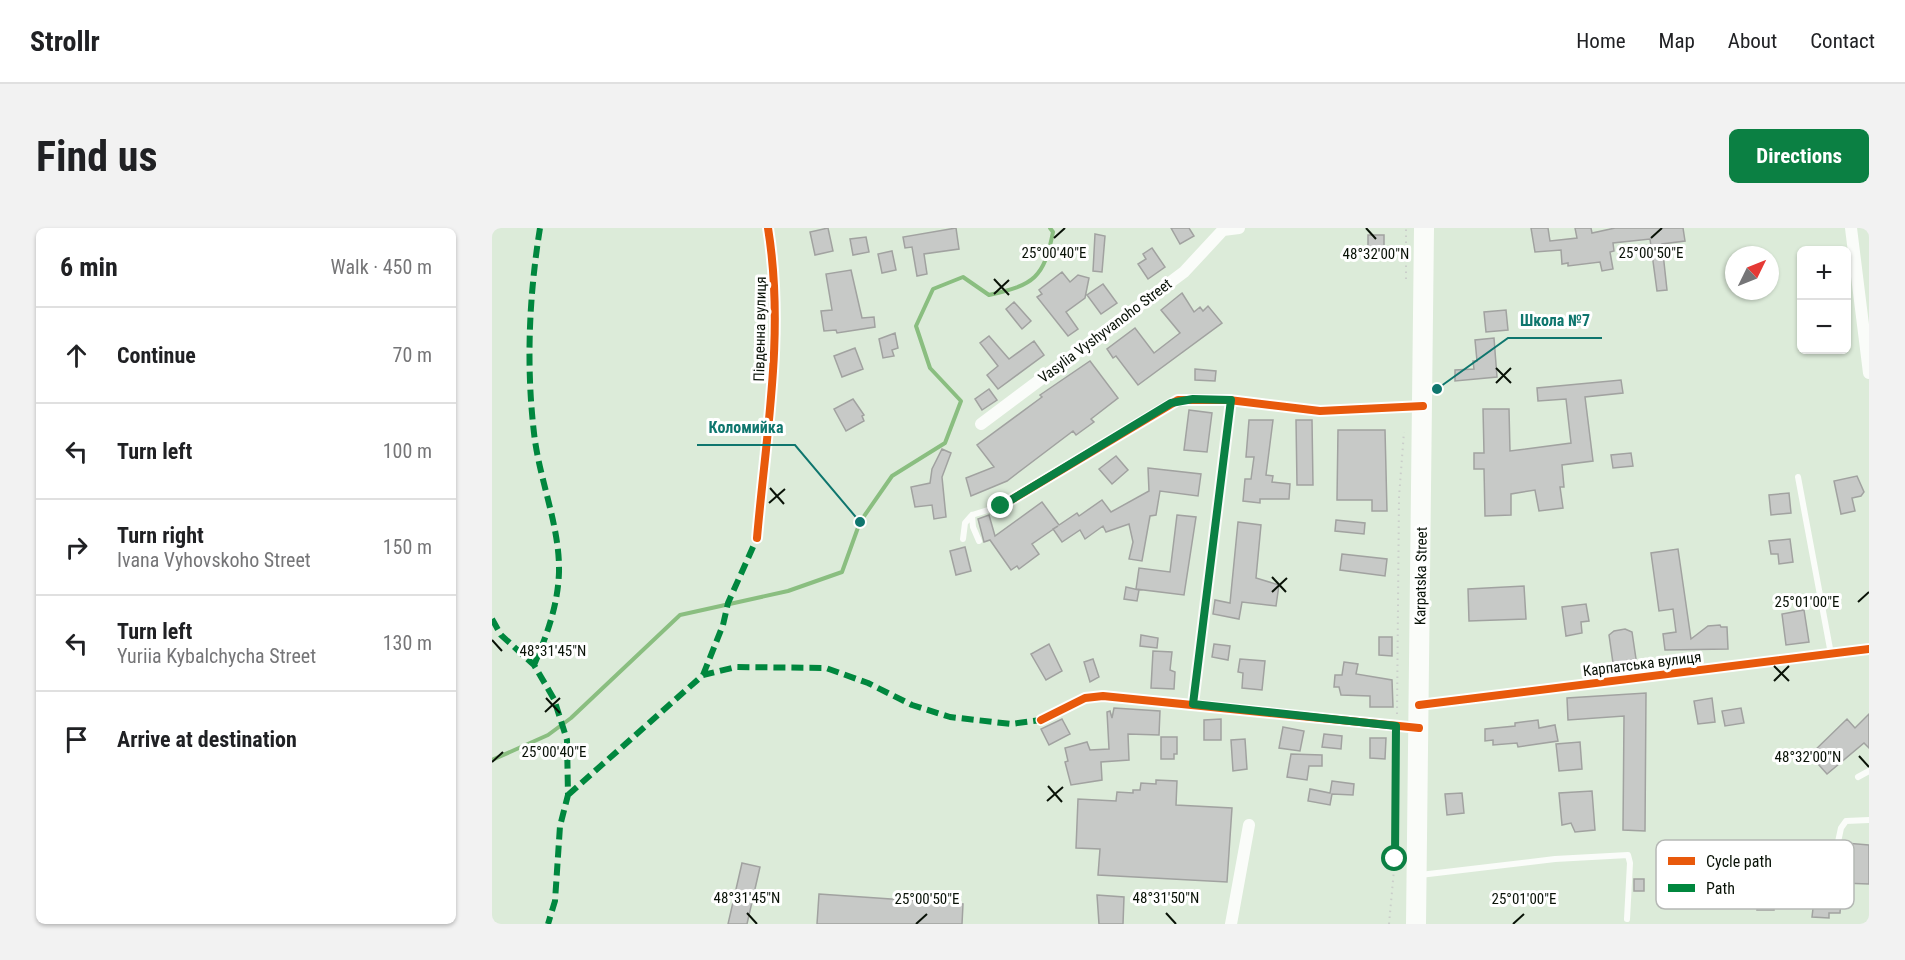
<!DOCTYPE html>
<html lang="en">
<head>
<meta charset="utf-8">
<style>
  body { margin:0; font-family:"Roboto Condensed",sans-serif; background:#f2f2f2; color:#202124 }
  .controls { position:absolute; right:18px; top:18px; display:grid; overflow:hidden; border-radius:9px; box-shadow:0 2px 4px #0004 }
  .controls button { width:54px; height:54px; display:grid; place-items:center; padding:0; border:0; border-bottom:2px solid #e0e0e0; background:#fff; color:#202124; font:30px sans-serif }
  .compass { position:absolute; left:1233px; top:18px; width:54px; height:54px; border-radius:50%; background:#fff; box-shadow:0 2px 4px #0004; rotate:47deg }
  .stop { position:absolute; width:18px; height:18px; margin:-14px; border:4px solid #0b8043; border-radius:50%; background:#fff }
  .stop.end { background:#0b8043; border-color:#fff; box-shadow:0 2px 6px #0008 }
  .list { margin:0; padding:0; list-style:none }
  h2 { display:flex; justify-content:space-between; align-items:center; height:78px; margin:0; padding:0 24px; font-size:26px }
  h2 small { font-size:20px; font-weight:400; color:#757577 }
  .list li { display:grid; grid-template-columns:39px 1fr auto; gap:18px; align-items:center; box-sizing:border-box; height:96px; padding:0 24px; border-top:2px solid #e0e0e0 }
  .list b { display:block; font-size:22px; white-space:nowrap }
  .list p { margin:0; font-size:20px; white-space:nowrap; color:#757577 }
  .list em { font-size:20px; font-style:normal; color:#757577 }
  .icon { flex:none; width:33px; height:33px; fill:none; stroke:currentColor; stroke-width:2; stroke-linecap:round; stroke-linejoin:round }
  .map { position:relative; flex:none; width:1377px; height:696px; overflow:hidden; border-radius:9px }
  header { display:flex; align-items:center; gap:36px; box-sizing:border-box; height:84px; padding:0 30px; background:#fff; border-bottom:2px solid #e0e0e0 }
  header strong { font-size:28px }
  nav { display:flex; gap:33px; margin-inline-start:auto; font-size:21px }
  .intro { display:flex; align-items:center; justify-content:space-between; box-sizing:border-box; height:144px; padding:0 36px }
  h1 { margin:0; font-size:42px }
  .button { padding:15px 27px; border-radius:9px; background:#0b8043; color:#fff; font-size:21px; font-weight:700 }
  main { display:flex; gap:36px; padding:0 36px }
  aside { flex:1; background:#fff; border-radius:9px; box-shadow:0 2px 4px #0004 }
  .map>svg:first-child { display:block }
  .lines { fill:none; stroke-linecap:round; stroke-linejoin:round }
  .stream { stroke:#8abe80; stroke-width:4 }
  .building { fill:#c7c9c7; stroke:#a1a2a0; stroke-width:1.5 }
  .path { stroke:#caceca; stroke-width:2; stroke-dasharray:1.5 4.5; stroke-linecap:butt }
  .service { stroke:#fafcf9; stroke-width:6 }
  .minor { stroke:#fafcf9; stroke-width:12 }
  .primary { stroke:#fafcf9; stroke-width:20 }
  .quiet { stroke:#00873e; stroke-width:6; stroke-dasharray:12 6; stroke-linecap:butt }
  .cycleway-casing { stroke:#fff; stroke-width:11 }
  .cycleway { stroke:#e8590c; stroke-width:8 }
  .route { stroke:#0b8043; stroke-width:8 }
  .ticks { fill:none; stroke:#091207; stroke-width:2 }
  .labels { text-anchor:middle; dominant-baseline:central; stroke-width:6; stroke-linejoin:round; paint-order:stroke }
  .street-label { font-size:15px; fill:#091207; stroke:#fff }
  .key { fill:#fff; stroke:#b5b8b5; stroke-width:1.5 }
  .key-label { font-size:16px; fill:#091207 }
  .ticks-label { font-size:15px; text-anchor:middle; fill:#091207; stroke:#fff; stroke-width:6; stroke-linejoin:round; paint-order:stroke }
  .leader { fill:none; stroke:#0f766e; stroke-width:2 }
  .callout-dot { fill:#0f766e; stroke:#fff; stroke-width:2 }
  .callout-label { font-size:16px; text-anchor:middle; font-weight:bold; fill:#0f766e; stroke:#fff; stroke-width:6; stroke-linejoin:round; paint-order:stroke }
</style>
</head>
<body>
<header>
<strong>Strollr</strong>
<nav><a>Home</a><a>Map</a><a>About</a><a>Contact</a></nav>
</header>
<div class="intro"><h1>Find us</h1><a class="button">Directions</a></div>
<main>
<aside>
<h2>6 min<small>Walk · 450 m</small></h2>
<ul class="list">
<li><svg class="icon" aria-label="ahead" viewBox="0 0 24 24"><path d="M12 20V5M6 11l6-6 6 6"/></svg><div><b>Continue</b></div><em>70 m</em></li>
<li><svg class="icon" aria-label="left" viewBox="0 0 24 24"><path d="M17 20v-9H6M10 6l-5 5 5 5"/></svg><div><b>Turn left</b></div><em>100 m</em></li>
<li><svg class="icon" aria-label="right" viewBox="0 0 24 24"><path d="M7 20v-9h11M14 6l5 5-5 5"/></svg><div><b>Turn right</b><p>Ivana Vyhovskoho Street</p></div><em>150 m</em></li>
<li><svg class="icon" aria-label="left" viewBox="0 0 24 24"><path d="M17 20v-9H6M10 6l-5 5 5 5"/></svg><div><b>Turn left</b><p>Yuriia Kybalchycha Street</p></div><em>130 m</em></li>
<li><svg class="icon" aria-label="arrive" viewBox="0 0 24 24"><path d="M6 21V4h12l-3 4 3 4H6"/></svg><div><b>Arrive at destination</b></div></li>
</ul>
</aside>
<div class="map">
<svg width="1377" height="696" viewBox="0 0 1377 696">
  <rect width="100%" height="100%" fill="#dcebd9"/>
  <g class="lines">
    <path class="stream" d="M0,532L56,507L79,490L188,387L296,363L350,344L368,294L400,248L453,215L469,173L438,140L424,98L441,61L471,49L497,67C542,57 552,50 561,4L558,0"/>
  </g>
  <path class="building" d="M336,0L341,23L323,27L318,4Z
    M464,0L467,21L432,26L435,46L425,48L420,19L413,20L411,9Z
    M679,0H697L702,8L688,16Z
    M1039,0H1056L1058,13L1085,10L1083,0H1099L1100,5L1123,0H1191L1193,13L1170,16L1175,62L1165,63L1158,11L1121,15L1122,23L1118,24L1121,41L1110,43L1108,34L1076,38V35L1070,36L1069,22L1043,24Z
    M603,6L613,8L610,44L601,43Z
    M876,7H892V21L876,20Z
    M374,9L377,24L361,27L358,11Z
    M660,20L673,39L656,51L646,36L654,31L651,26Z
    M400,23L404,42L390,45L386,26Z
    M359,42L370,90L382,89L383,99L345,105L344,102L332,103L329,83L340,82L334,46Z
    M570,44L578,54L586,47L597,50L593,70L574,84L586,101L576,108L545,69L550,66L547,62Z
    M611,56L625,75L609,86L595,67Z
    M690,65L702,84L708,79L711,83L716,78L730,95L646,157L624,128L621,130L615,121L643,100L662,125L688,105L669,82Z
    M522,74L539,93L530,101L514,81Z
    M1014,82L1016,102L994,104L992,84Z
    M403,105L406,120L400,122L402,128L391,130L387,111Z
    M497,108L517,131L542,113L552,127L506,161L495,147L506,138L488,115Z
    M1002,110L1005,149L963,153V142L982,141L981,133H985L983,112Z
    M363,120L371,141L350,149L342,128Z
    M598,133L626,170L599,191L602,194L584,207L581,203L515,253L479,268L474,250L502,239L485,217L550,169L548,167Z
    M703,141L724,143L723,153L703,152Z
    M1129,152L1131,165L1093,169L1101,233L1070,237L1072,259H1068L1071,280L1047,283L1043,262L1019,266V287L993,288L992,241H982V225H992L991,181H1017L1018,223L1079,215L1074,171L1046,173L1045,160Z
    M497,161L505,172L490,182L483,171Z
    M361,171L372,187L370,188L372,193L354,203L342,181Z
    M697,182L720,185L715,224L692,222Z
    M757,192H781L774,247L781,248L780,254L798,256L797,271H768V275L751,273L753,251H759L762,229H754Z
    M804,192H820L821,257H805Z
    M846,202H893L895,283H880V272H845Z
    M450,221L459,225L450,249L454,289L442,291L440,277L423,279L419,259L438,255L440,241Z
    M1139,225L1141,238L1121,240L1119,227Z
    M624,228L636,242L620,256L607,241Z
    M656,240L709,246L706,268L668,263L664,287L658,288L650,333L637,331L641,314L637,296L614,304L611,298L593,311L588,302L570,314L561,301L566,298L540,316L547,326L527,341L525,338L519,342L498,312L492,314L486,291L497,287L503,308L550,274L567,297L585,285L587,288L610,272L619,284L657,263Z
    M1365,248L1372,264L1369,268L1360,270L1363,283L1349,286L1342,253Z
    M1297,265L1299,285L1279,287L1277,267Z
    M685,287L704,289L692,367L644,361L647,340L678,344Z
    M844,292L873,295L872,306L843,303Z
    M746,294L769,297L764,350L787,357L784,378L750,374L747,391L721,386L723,372L738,375Z
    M1298,311L1301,334L1287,336L1286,326H1279L1277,313Z
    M473,319L479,343L464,347L458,323Z
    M1186,321L1199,411L1216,398L1228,397L1229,399H1235L1236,421L1173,422L1171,406L1184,404L1181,381L1167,383L1159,325Z
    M850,326L895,331L893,348L848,342Z
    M1032,358L1034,391L977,393L976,361Z
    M634,359L647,362L645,373L632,371Z
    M1094,376L1097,393L1089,394L1090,405L1074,408L1070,379Z
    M1312,382L1317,414L1294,417L1290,386Z
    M1133,401L1140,404L1144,431L1121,435L1117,407L1122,403Z
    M649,407L666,410L665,420L648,418Z
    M887,409H900V428L887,427Z
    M557,416L570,443L554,452L539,426Z
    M722,416L738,418L736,432L720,429Z
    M661,423L680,424L678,442L683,444L682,461L659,460Z
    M601,431L607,449L598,454L592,434Z
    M748,431L773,433L770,462L750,460L751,445L746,444Z
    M852,434L866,436L864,446L900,452L901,479H878V468L849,467L847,459H842L843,447H850Z
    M1154,465L1153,603L1131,602L1132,488L1076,492L1075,470Z
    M1220,470L1223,494L1206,496L1202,473Z
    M622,480L668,483L667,507L636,506L637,532L609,534L610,552L579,557L573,534L576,533L573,520L595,514L598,522L617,521L615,484L618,483L620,490Z
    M1249,480L1252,495L1233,498L1230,483Z
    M1377,486V520L1372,515L1335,546L1318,527L1355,491L1363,500Z
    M570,491L578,506L557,517L549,501Z
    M729,491V512H712V492Z
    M1046,492L1047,500L1063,497L1066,513L1026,519L1025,515L1001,517V512L993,513V501L1023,498V495Z
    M791,499L812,503L808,523L787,520Z
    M832,506L850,508L849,521L830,519Z
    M669,509H685V526H682V531H669Z
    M878,510H894L893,531L878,530Z
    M753,511L755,541L741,543L739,512Z
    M1088,514L1090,541L1067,543L1064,516Z
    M799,526L830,527V538H817L815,552L795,549Z
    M664,552L685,553L684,577L740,580L735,654L606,647L608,621L584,620L586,571L624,573L625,564L641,565V562H648L649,555L664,556Z
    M840,553L862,556L861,567L840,566L838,577L816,573L818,561L838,565Z
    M1100,563L1103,602L1083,604L1079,595L1070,597L1067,565Z
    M970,565L972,585L955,587L953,566Z
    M1294,614L1321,615L1320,624L1354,626V615L1377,617V656L1350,655L1348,685H1337V690L1320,689L1324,654L1295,653L1293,678L1282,677V682H1265L1269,637L1293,639Z
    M250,635L268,639L255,696H236Z
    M1142,651H1152V663H1142Z
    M327,666L471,676L470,696H325Z
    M605,667L632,669L631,696H607Z"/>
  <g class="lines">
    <path class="path" d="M914,51V0
      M905,486L907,269L912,204
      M897,696L903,631L904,510"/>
    <path class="service" d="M1306,249L1339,426
      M471,311L473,295L480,287
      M487,313L481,299L480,287L509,278
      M1366,549L1377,543
      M1346,614L1349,600L1354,593L1377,592
      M928,647L1063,631L1136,627L1138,635L1135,691"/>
    <path class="minor" d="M1359,0L1377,145
      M731,2L747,0
      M489,196L692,44L731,2
      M509,278L686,172H737L828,183L931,178
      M265,310C274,206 293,104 276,0
      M701,476L739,172
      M927,477L1377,421
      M549,492L593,470L611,468L927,500
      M739,696L757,597"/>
    <path class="primary" d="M924,696L932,0"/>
    <path class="quiet" d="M0,391L9,407L42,437L62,471L75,512L76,567L68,598L63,673L56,696
      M42,437C55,407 66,377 67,344C68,298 47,251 42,205C34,137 37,68 48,0
      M211,447L231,397L236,375L265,310
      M76,567L211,447L244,439L334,440L376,455L420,477L458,489L519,496L549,492"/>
    <g class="cycleway-casing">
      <path id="cycleway" d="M509,278L686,172H737L828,183L931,178
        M265,310C274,206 293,104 276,0
        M927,477L1377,421
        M549,492L593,470L611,468L927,500"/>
    </g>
    <use href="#cycleway" class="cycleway"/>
  </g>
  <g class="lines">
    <path class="route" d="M509,278L679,175L701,171L739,172L701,476L904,498L903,631"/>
  </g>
  <path class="ticks" d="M874,0L884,11M562,10L573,0M1159,10L1170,0M502,51L517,67M502,66L517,52M1004,140L1019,155M1004,155L1019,140M278,260L292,276M277,275L293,261M780,349L794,364M780,364L795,350M1366,374L1377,364M0,412L10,423M1282,438L1297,453M1282,453L1297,438M54,470L68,485M53,484L68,470M1367,528L1377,539M0,534L11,524M556,558L570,574M555,573L571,559M255,685L265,696M674,685L684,696M424,696L435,686M1021,696L1032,686"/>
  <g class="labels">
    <g class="street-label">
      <text transform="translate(268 101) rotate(-89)">Південна вулиця</text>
      <text transform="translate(613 103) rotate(-37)">Vasylia Vyshyvanoho Street</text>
      <text transform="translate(929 348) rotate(-89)">Karpatska Street</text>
      <text transform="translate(1150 436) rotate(-7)">Карпатська вулиця</text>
    </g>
  </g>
  <rect x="1164" y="612" width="198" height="69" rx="9" class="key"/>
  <rect x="1176" y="629" width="27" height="8" fill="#e8590c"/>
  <rect x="1176" y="656" width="27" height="8" fill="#00873e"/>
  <g class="key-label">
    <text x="1214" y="639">Cycle path</text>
    <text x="1214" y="666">Path</text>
  </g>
  <g class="ticks-label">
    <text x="562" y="30">25°00'40"E</text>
    <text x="1159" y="30">25°00'50"E</text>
    <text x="884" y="31">48°32'00"N</text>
    <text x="1315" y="379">25°01'00"E</text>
    <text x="61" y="428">48°31'45"N</text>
    <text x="62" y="529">25°00'40"E</text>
    <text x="1316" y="534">48°32'00"N</text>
    <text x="255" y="675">48°31'45"N</text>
    <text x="674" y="675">48°31'50"N</text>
    <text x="435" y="676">25°00'50"E</text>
    <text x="1032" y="676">25°01'00"E</text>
  </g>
  <path class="leader" d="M945 161L1016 110H1110M368 294L303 217H205"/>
  <g class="callout-dot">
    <circle cx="945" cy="161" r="6"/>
    <circle cx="368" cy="294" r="6"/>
  </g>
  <g class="callout-label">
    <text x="1063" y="98">Школа №7</text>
    <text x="254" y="205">Коломийка</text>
  </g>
</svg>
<div class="controls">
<button>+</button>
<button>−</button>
</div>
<svg class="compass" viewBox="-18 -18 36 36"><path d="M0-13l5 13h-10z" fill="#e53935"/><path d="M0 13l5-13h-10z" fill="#757577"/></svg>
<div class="stop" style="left:903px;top:631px"></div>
<div class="stop end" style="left:509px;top:278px"></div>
</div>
</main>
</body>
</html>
